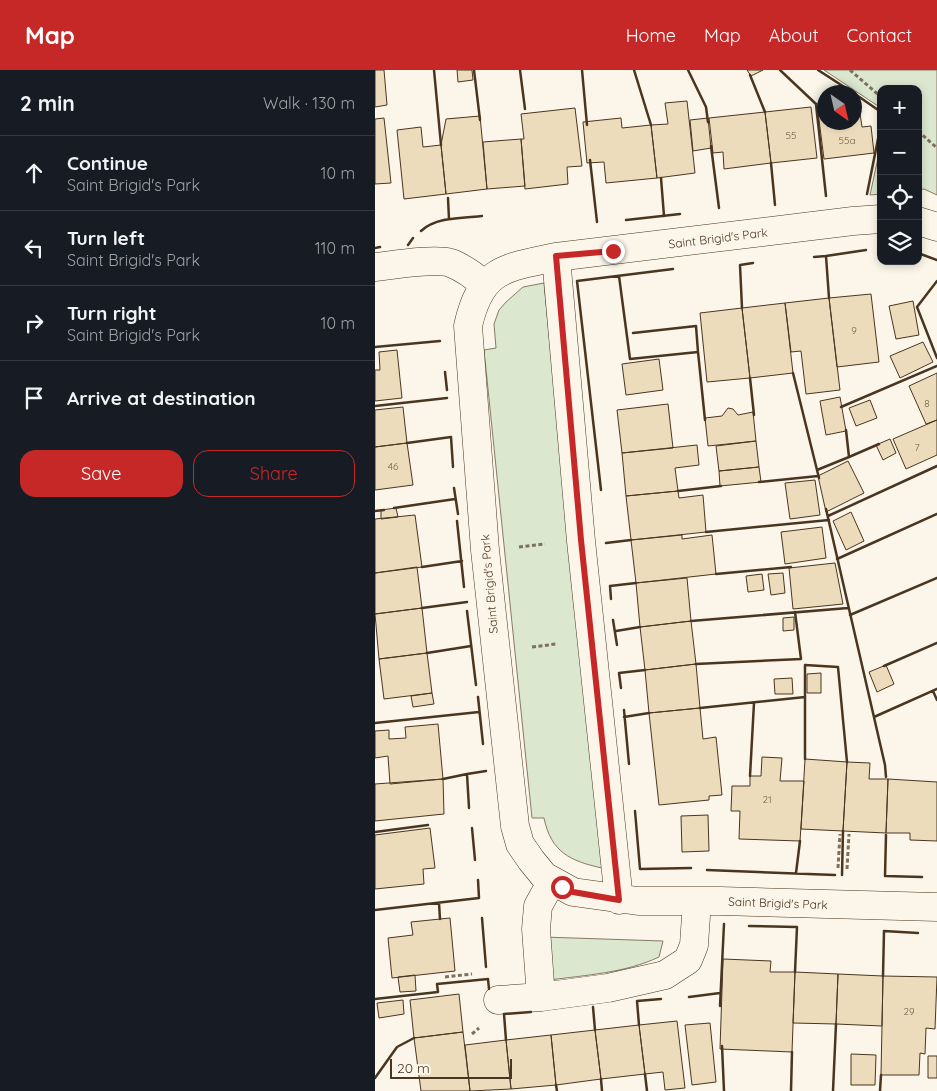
<!DOCTYPE html>
<html lang="en">
<head>
<meta charset="utf-8">
<style>
  body { margin:0; font-family:Quicksand,sans-serif; background:#20242c; color:#f1f3f6 }
  .controls { position:absolute; right:15px; top:15px; display:grid; overflow:hidden; border-radius:10px; box-shadow:0 2px 8px #0003 }
  .controls button { width:45px; height:45px; display:grid; place-items:center; padding:0; border:0; border-bottom:1px solid #363941; background:#171b24; color:#f1f3f6; font:25px sans-serif }
  .compass { position:absolute; left:442px; top:15px; width:45px; height:45px; border-radius:50%; background:#171b24; box-shadow:0 2px 8px #0003; rotate:146deg }
  .scale { position:absolute; left:15px; bottom:12px; width:122px; box-sizing:border-box; padding-left:5px; border:2px solid #4a3520; border-top:0; font-size:14px; line-height:18px; white-space:nowrap; color:#4a3520; -webkit-text-stroke:4px #fbf6e9; paint-order:stroke }
  .stop { position:absolute; width:15px; height:15px; margin:-11px; border:4px solid #c62828; border-radius:50%; background:#fff }
  .stop.end { background:#c62828; border-color:#fff; box-shadow:0 1px 5px #0008 }
  .list { margin:0; padding:0; list-style:none }
  h2 { display:flex; justify-content:space-between; align-items:center; height:65px; margin:0; padding:0 20px; font-size:21px }
  h2 small { font-size:16px; font-weight:400; color:#9ea1a6 }
  .list li { display:grid; grid-template-columns:32px 1fr auto; gap:15px; align-items:center; box-sizing:border-box; height:75px; padding:0 20px; border-top:1px solid #363941 }
  .list b { display:block; font-size:19px; white-space:nowrap }
  .list p { margin:0; font-size:16px; white-space:nowrap; color:#9ea1a6 }
  .list em { font-size:16px; font-style:normal; color:#9ea1a6 }
  .actions { display:flex; gap:10px; padding:15px 20px }
  .actions a { flex:1; padding:11px 0; border:1px solid #c62828; border-radius:15px; text-align:center; font-size:18px; color:#c62828 }
  .actions .main { background:#c62828; color:#fff }
  .icon { flex:none; width:28px; height:28px; fill:none; stroke:currentColor; stroke-width:2; stroke-linecap:round; stroke-linejoin:round }
  .map { position:relative; flex:none; width:562px; height:1021px; overflow:hidden }
  header { display:flex; align-items:center; gap:30px; box-sizing:border-box; height:70px; padding:0 25px; background:#c62828; color:#fff }
  header strong { font-size:24px }
  nav { display:flex; gap:28px; margin-inline-start:auto; font-size:18px }
  main { display:flex }
  aside { flex:1; background:#171b24 }
  .map>svg:first-child { display:block }
  .green { fill:#dce7d0; stroke:#887966 }
  .building { fill:#ecdcbc; stroke:#4a3520 }
  .lines { fill:none; stroke-linecap:round; stroke-linejoin:round }
  .minor-casing { stroke:#4a3520; stroke-width:29 }
  .path { stroke:#7f6f5c; stroke-width:3; stroke-dasharray:4 2.5; stroke-linecap:butt }
  .minor { stroke:#fbf6e9; stroke-width:28 }
  .wall { stroke:#4a3520; stroke-width:2.5 }
  .route { stroke:#c62828; stroke-width:6 }
  .labels { text-anchor:middle; dominant-baseline:central; stroke-width:4; stroke-linejoin:round; paint-order:stroke }
  .number-label { font-size:10px; fill:#725f47 }
  .street-label { font-size:12px; fill:#4a3520; stroke:#fbf6e9 }
</style>
</head>
<body>
<header>
<strong>Map</strong>
<nav><a>Home</a><a>Map</a><a>About</a><a>Contact</a></nav>
</header>
<main>
<aside>
<h2>2 min<small>Walk · 130 m</small></h2>
<ul class="list">
<li><svg class="icon" aria-label="ahead" viewBox="0 0 24 24"><path d="M12 20V5M6 11l6-6 6 6"/></svg><div><b>Continue</b><p>Saint Brigid's Park</p></div><em>10 m</em></li>
<li><svg class="icon" aria-label="left" viewBox="0 0 24 24"><path d="M17 20v-9H6M10 6l-5 5 5 5"/></svg><div><b>Turn left</b><p>Saint Brigid's Park</p></div><em>110 m</em></li>
<li><svg class="icon" aria-label="right" viewBox="0 0 24 24"><path d="M7 20v-9h11M14 6l5 5-5 5"/></svg><div><b>Turn right</b><p>Saint Brigid's Park</p></div><em>10 m</em></li>
<li><svg class="icon" aria-label="arrive" viewBox="0 0 24 24"><path d="M6 21V4h12l-3 4 3 4H6"/></svg><div><b>Arrive at destination</b></div></li>
</ul>
<div class="actions"><a class="main">Save</a><a>Share</a></div>
</aside>
<div class="map">
<svg width="562" height="1021" viewBox="0 0 562 1021">
  <rect width="100%" height="100%" fill="#fbf6e9"/>
  <path class="green" d="M449,0H562V125L549,119L543,120V19H506V38Z
    M506,74V124L495,125Z
    M169,213L227,798C195,791 176,782 169,748H157L109,280L121,278L119,254L124,240L131,232L148,217Z
    M168,867L288,871L284,887C250,903 211,905 175,910Z"/>
  <path class="building" d="M0,0H9L12,35L0,37Z
    M82,0H97L98,10L83,12Z
    M372,0H388L376,6Z
    M312,31L320,103L282,108L276,55L293,54L290,33Z
    M436,37L442,88L396,93L390,42Z
    M484,37L487,57L496,56L499,83L449,89L443,42L450,41V52H480V38Z
    M200,38L207,96L192,97L193,114L150,119L146,69H149L146,44Z
    M390,42L396,93L349,99L348,82L338,83L334,48Z
    M105,46L112,119L71,124L66,75L71,49Z
    M9,48L16,113L0,114V49Z
    M246,48L247,58L276,55L282,108L231,113L229,92L212,93L208,52Z
    M333,48L336,78L318,81L315,50Z
    M46,57L48,77L66,75L71,124L29,129L22,60Z
    M146,69L150,116L112,119L108,72Z
    M496,224L504,292L462,297L454,228Z
    M454,228L465,320L431,324L426,281L416,282L410,233Z
    M538,231L544,265L521,269L514,236Z
    M410,233L418,303L375,308L367,238Z
    M367,238L375,308L332,312L325,243Z
    M548,272L558,292L525,308L515,286Z
    M22,280L27,328L0,331V300H5L4,282Z
    M284,289L288,320L251,325L247,294Z
    M562,303V350L551,354L534,316Z
    M465,327L471,361L451,365L445,331Z
    M495,330L502,348L481,356L474,338Z
    M293,334L298,378L247,383L242,340Z
    M28,337L32,373L0,377V340Z
    M353,338L358,339L363,345L378,342L381,371L333,376L330,348L347,346Z
    M562,350V385L531,399L518,369Z
    M515,369L521,383L508,390L501,375Z
    M381,371L384,397L344,401L341,376Z
    M32,373L38,415L0,420V377Z
    M322,375L324,395L300,398L303,421L251,426L247,383Z
    M473,391L489,423L451,442L443,406Z
    M384,397L386,412L345,416L344,401Z
    M440,410L445,445L415,449L410,413Z
    M303,421L304,428L328,425L331,462L256,470L251,426Z
    M21,438L23,447L6,449V440Z
    M476,442L489,471L471,480L458,451Z
    M40,445L47,497L0,503V449Z
    M447,457L451,488L410,494L406,462Z
    M307,465V469L337,465L341,504L261,513L256,470Z
    M460,493L468,534L418,539L414,498Z
    M42,497L47,538L0,544V503Z
    M408,503L410,523L396,525L393,504Z
    M387,504L389,520L373,522L371,506Z
    M312,508L316,551L265,557L261,513Z
    M47,538L52,583L4,589L0,544Z
    M419,547V560L408,561V548Z
    M316,551L321,594L270,600L265,557Z
    M52,583L57,623L9,629L4,589Z
    M321,594L325,638L274,643L270,600Z
    M511,595L519,614L502,622L494,602Z
    M446,603V623H432V604Z
    M417,608L418,624H400L399,609Z
    M57,623L59,634L38,637L36,626Z
    M325,638L328,669L341,667L347,725L334,726V730L284,735L274,643Z
    M63,654L68,709L15,714L13,686L0,688V661L14,660V669L31,668L30,657Z
    M387,687L407,688L405,711H429L425,771L364,769L365,741H356L357,716H375V706H386Z
    M430,689L472,692L468,761L426,759Z
    M472,692L495,693L494,709H513L511,763L468,761Z
    M68,709L69,744L0,751V714Z
    M513,709L562,712V771L535,770V763H511Z
    M333,745L334,781L307,782L306,746Z
    M55,758L60,798L48,799L49,814L0,819V765Z
    M75,848L80,901L17,908L13,868L38,865L36,852Z
    M348,889L396,891L395,902H420L417,982L345,979Z
    M420,902L463,904L461,954L418,953Z
    M463,904L508,906L507,956L461,954Z
    M40,905L41,921L25,922L23,907Z
    M508,906L562,907L560,959L551,958L550,984L545,983L544,1005H506Z
    M84,924L88,962L39,968L35,930Z
    M28,930L29,944L4,948L2,933Z
    M302,951L310,1018L290,1020L288,1002L270,1004L264,955Z
    M335,953L341,1012L317,1015L310,955Z
    M264,955L270,1004L226,1009L220,960Z
    M220,960L226,1009L181,1015L176,965Z
    M88,962L95,1021H46L39,968Z
    M176,965L181,1015L136,1019L131,970Z
    M131,970L136,1019L95,1021L90,975Z
    M476,984L501,985L500,1015H476Z
    M553,986H562V1008H553Z"/>
  <g class="lines">
    <g class="minor-casing">
      <path id="minor" d="M506,149L478,151L181,187C130,198 106,198 93,256L110,480L140,756L145,774L156,790L169,806L198,822L263,831H345L562,837
        M543,151L562,157
        M181,187L206,471L244,830
        M0,197C18,195 60,188 76,193C88,198 100,206 109,215
        M166,927L161,859L163,836L177,811
        M123,930L166,927L233,918L290,905L313,890L319,875L322,831"/>
    </g>
    <path class="path" d="M475,0L506,27
      M543,61L562,78
      M144,477L170,474
      M157,577L181,574
      M463,798L465,764
      M472,799L474,764
      M70,907L97,904
      M97,964L104,958"/>
    <use href="#minor" class="minor"/>
    <path class="wall" d="M59,0L66,75
      M99,0L105,50
      M145,0L150,39
      M207,0L212,55
      M259,0L276,55
      M313,0L331,37L333,52
      M405,0L441,34L451,126
      M443,0L477,22
      M375,5L390,42
      M480,24L506,42
      M336,76L344,138
      M215,90L222,152
      M396,93L400,135
      M286,108L289,146
      M492,124L506,54
      M73,128L74,149
      M251,150L305,144
      M46,161C61,147 87,148 107,146
      M33,175L38,168
      M0,178L5,177
      M543,183L562,190
      M451,186L491,180
      M439,187L451,186L454,228
      M244,206L255,289L323,282L330,350
      M562,211L542,237L562,288
      M367,238L365,195L378,193
      M258,263L321,256L323,282
      M0,277L65,271
      M70,302L72,320
      M418,303L442,400
      M375,308L379,345
      M0,336L72,328
      M466,337L562,296
      M32,373L76,367L78,397
      M474,387L504,374
      M444,408L442,400L474,387L471,360
      M384,412L443,406
      M79,418L83,444
      M226,420L202,211L298,199
      M303,421L346,416
      M19,438L80,429
      M451,439L510,695L511,707
      M0,441L9,440
      M453,446L562,396
      M82,451L89,517
      M331,462L454,450
      M231,473L256,470
      M462,489L562,444
      M47,497L87,491
      M341,504L416,497
      M236,529L235,516L261,513
      M47,538L92,532
      M92,541L101,615
      M475,545L562,508
      M238,550L242,575
      M316,551L473,538
      M241,561L265,557
      M52,583L96,576
      M321,594L426,589L420,542
      M509,596L562,573
      M246,618L244,603L270,600
      M558,621L562,630
      M103,627L108,674
      M325,638L430,627
      M249,640L254,694
      M249,647L274,643
      M499,647L562,619
      M0,653L104,642
      M430,689V595L463,597L472,692
      M375,706L379,633
      M68,709L92,704
      M94,738L92,704L111,701
      M260,741L265,799L316,798
      M97,758L100,790
      M0,762L53,755
      M511,765L510,806L547,807
      M332,800L460,805
      M421,803L425,771
      M467,805L468,761
      M64,833L65,849
      M0,840L104,828L103,810
      M107,848L111,897
      M374,856L422,857L420,902
      M508,906L509,861L543,863
      M314,927L345,923
      M0,929L63,922L62,914L113,909L114,919
      M345,936L349,854
      M218,937L220,960
      M264,955L262,931L286,929
      M131,970L129,944L156,942
      M347,976L349,1021
      M270,1004L272,1021
      M0,1008L22,977L39,968
      M226,1009L227,1021
      M181,1015L182,1021
      M416,1021L417,982
      M458,1021L461,954
      M505,1021L506,1005"/>
  </g>
  <g class="lines">
    <path class="route" d="M187,817L198,822L244,830L206,470L181,186L238,181"/>
  </g>
  <g class="labels">
    <g class="number-label">
      <text x="416" y="65">55</text>
      <text x="472" y="70">55a</text>
      <text x="479" y="260">9</text>
      <text x="552" y="333">8</text>
      <text x="542" y="377">7</text>
      <text x="18" y="396">46</text>
      <text x="392" y="729">21</text>
      <text x="534" y="941">29</text>
    </g>
    <g class="street-label">
      <text transform="translate(343 168) rotate(-7)">Saint Brigid's Park</text>
      <text transform="translate(114 514) rotate(-95)">Saint Brigid's Park</text>
      <text transform="translate(403 833) rotate(2)">Saint Brigid's Park</text>
    </g>
  </g>
</svg>
<div class="controls">
<button>+</button>
<button>−</button>
<button><svg class="icon" aria-label="locate" viewBox="0 0 24 24"><circle cx="12" cy="12" r="6"/><path d="M12 2v4M12 18v4M2 12h4M18 12h4"/></svg></button>
<button><svg class="icon" aria-label="layers" viewBox="0 0 24 24"><path d="M12 4l9 5-9 5-9-5zM3 14l9 5 9-5"/></svg></button>
</div>
<svg class="compass" viewBox="-18 -18 36 36"><path d="M0-13l5 13h-10z" fill="#e53935"/><path d="M0 13l5-13h-10z" fill="#9ea1a6"/></svg>
<div class="scale">20 m</div>
<div class="stop" style="left:187px;top:817px"></div>
<div class="stop end" style="left:238px;top:181px"></div>
</div>
</main>
</body>
</html>
